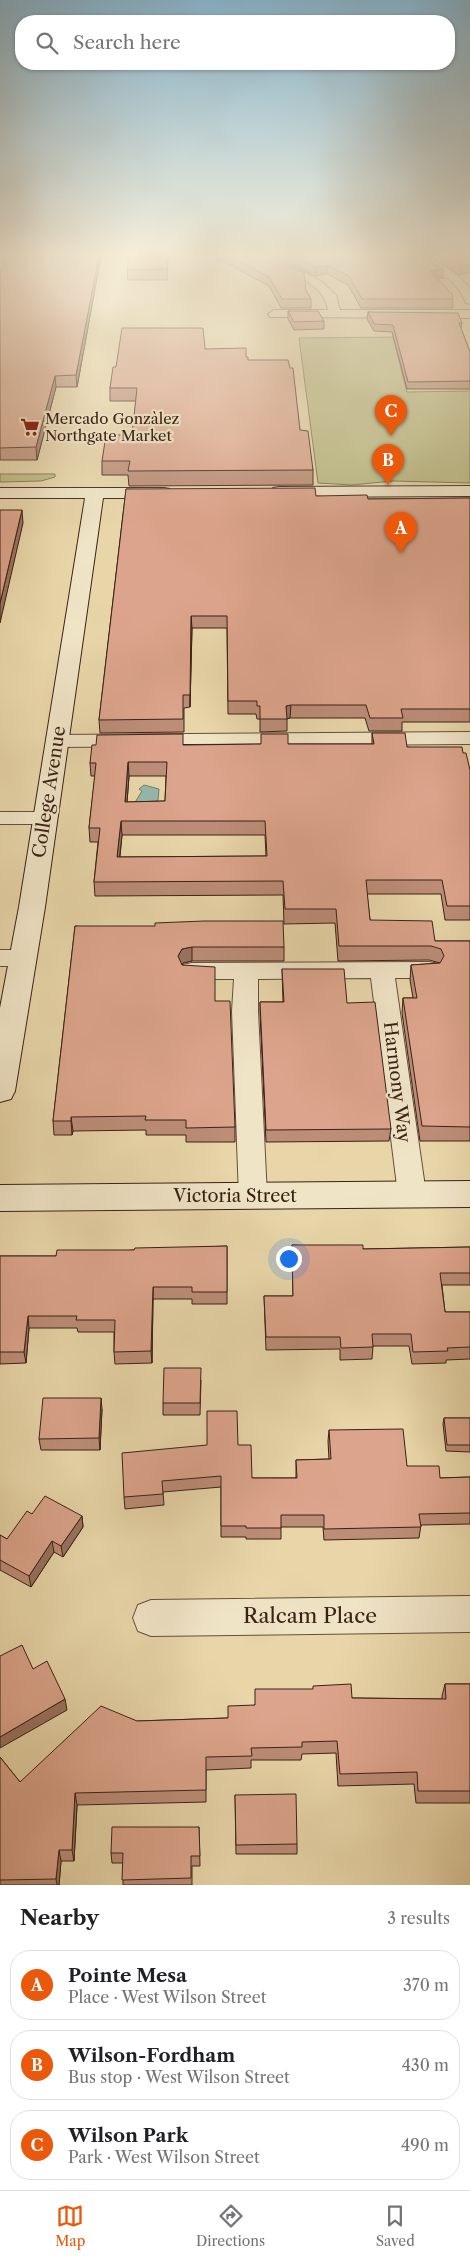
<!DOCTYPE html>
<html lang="en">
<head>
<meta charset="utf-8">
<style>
  body { margin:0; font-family:"Libre Caslon Text",serif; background:#f6f6f6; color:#202124 }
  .you { position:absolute; left:288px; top:1258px; width:18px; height:18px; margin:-12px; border:4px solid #fff; border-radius:50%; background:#1a73e8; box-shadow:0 0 0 8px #1a73e833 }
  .badge { display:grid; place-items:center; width:32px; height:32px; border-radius:50%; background:#ea580c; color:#fff; font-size:16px; font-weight:700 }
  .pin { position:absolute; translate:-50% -41px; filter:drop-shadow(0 1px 2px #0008) }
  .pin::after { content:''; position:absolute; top:26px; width:18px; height:15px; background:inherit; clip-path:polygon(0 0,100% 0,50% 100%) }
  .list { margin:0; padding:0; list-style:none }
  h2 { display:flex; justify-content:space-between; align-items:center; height:65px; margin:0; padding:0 20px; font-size:21px }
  h2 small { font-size:16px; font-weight:400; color:#757577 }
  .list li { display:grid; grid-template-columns:32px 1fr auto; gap:15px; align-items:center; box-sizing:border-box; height:70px; margin:0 10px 10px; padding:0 10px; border:1px solid #e0e0e0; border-radius:20px }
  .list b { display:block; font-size:19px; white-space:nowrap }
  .list p { margin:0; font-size:16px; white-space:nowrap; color:#757577 }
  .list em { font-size:16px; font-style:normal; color:#757577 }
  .icon { flex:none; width:28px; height:28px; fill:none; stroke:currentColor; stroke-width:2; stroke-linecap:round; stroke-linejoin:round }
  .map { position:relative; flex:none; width:470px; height:1885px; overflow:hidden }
  .search { position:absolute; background:#fff; box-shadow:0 1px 4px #0004; left:15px; right:15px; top:15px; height:55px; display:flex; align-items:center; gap:12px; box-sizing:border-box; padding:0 18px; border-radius:20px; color:#757577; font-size:19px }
  .sheet { height:305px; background:#fff }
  nav { display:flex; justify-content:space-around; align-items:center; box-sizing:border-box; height:70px; border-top:1px solid #e0e0e0; background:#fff; font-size:14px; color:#757577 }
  nav a { display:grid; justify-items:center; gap:2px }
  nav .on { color:#ea580c }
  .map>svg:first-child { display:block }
  .green { fill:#bcbc84; stroke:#7a6f4d }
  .water { fill:#97b9ad; stroke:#717d71 }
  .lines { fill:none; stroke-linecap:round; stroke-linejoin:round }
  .street-casing { stroke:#654f3b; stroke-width:2 }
  .secondary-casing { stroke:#392216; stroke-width:2 }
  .street { fill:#f0e4c7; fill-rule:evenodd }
  .secondary { fill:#f0e4c7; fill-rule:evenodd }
  .wall { fill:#bd8d78; stroke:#392216; fill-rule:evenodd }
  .shaded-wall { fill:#9a7362; stroke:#392216 }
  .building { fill:#dca48c; stroke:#392216; fill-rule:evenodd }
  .labels { text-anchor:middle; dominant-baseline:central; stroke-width:4.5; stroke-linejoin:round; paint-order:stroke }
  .far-poi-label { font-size:15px; fill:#392216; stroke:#f0e4c7; text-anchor:start }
  .street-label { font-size:18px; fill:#392216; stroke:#f0e4c7 }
  .near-street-label { font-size:21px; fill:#392216; stroke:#f0e4c7 }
</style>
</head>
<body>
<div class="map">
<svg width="470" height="1885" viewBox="0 0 470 1885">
  <rect width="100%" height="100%" fill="#e8d6a9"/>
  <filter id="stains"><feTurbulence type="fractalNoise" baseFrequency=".004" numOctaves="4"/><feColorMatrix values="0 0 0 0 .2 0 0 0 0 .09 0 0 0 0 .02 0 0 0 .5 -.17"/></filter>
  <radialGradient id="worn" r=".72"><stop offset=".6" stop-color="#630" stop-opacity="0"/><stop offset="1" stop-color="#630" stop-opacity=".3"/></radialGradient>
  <path class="green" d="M393,337L407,392L470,391V483L393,481L352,485L318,483L299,338Z
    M0,474H55V477L41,481L0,482Z"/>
  <path class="water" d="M144,785L159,789L158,800L147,809L134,804L142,791L139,789Z"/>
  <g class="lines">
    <g class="street-casing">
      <path id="street" d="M259,256H273L322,282L336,295L340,310H470V318L270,317L268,314L274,310H328C323,276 280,277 259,256Z
        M407,256C431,256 455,269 470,289V304L466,303L460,291L450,280Z
        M470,732V744L56,747L49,745L46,741L49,737L56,735Z
        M0,812H44L52,813L55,818L52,823L44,824H0Z
        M0,950H23L31,952L35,958L31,964L23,966H0Z
        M429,962L438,964L441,970L438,976L429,978H395L426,1194L422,1202L412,1205L402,1202L398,1194L371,978L258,979V1011L267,1196L263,1204L253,1207L243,1204L239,1196L232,1011L234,979H192L183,977L180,971L183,965L192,963Z
        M470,1596V1632L151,1636L138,1631L133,1618L138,1605L151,1600Z"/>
    </g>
    <g class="secondary-casing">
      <path id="secondary" d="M470,486V496L279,497L273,496L270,492L273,488L279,487Z
        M0,488H164L170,489L173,493L170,497L164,498H103L45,907L15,1091L11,1099L0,1102V1008L19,907L85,498H0Z
        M470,1181V1207L0,1211V1185Z"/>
    </g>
    <use href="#street" class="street"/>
    <use href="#secondary" class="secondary"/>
  </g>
  <path class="wall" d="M101,256L77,387H56L37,460H0V274Z
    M168,256L167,280H128L127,270Z
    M213,256H268L306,291L311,299V308H281L269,286Z
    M278,256H470L459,275L434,259L421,257L443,278L437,279L453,299V308H361L348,285L327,274L315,276Z
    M288,311L324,321V329L294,330L288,319Z
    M368,312L462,323L461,328L470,352V389H407L392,332L374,331L367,319Z
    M205,349L246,357L248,360L300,430L313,470V485L129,486L128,475H102V461L132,435L136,401H110V388L116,367Z
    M126,489L316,496L368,499L470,498V722H402V731H369L365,718H290L287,719V731L260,732V719H257L256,714H228L227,628H192L190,707L184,708V732L100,733L99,720Z
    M372,733L407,747L463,753L470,770V920H445L441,894H367L370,920L435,941H470V1141H420L402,1013L403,998H413L410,980L411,965L440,963L429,960L338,961L335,923L284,924L283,895L95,896L94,882L98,842H90L89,828L95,776H91L90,763L96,745L288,744H372ZM129,776H166L165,801L127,802ZM122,835H265L266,856L120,857Z
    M75,926L284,947V961H192L183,963L182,964L215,1001L235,1127V1142H186V1135H146V1130L73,1131L72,1135H54L53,1121Z
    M282,969L347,1003L391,1129L389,1141L266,1142L260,1014V1002H283Z
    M292,1245L363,1249L470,1247V1285H442L445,1312H470V1359L446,1360V1363L412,1364L409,1346H373L372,1359L340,1360V1349L266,1350L264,1296H293Z
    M227,1246V1304H192V1299H153L152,1363L115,1364L114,1352V1332H78L77,1328H29L26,1363L0,1364V1256H56L134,1250Z
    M201,1380L200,1415H163V1403Z
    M102,1409L100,1450H41L39,1439Z
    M444,1418H470V1452L446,1451L443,1424Z
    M329,1430L407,1466L440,1478L470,1477V1524L421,1525L419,1538L324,1540L323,1527H281V1539H246V1537H221V1487L163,1492L164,1505L125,1509L124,1497L238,1445L252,1478H296V1460L329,1459L328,1441Z
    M32,1514L82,1516L83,1527L63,1557L54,1552L31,1587L0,1570V1535L7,1539Z
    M445,1684H470V1803H416L414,1784L338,1786L336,1753L302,1754L301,1760H251V1768L206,1770V1802L77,1805L74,1861H61L59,1885H0V1757L20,1782L137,1721L228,1718L255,1705L352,1698L442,1699V1696Z
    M235,1795L297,1844V1854H236Z
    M199,1827L200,1866H192V1885H123V1863H112L111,1853Z"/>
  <path class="shaded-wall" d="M99,256H101L77,387L76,375Z
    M470,264V273L459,275L460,266Z
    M327,265V274L315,276V267Z
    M443,269V278L430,280V271Z
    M55,376L56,387L37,460L36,447Z
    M22,510L23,523L0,623V603Z
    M191,616L192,628L190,707V695Z
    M291,705L290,718L286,719V706Z
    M128,762L129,776L126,815L125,802Z
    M121,821L122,835L118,871L117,857Z
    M192,947V961L183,963L178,970V956L182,949Z
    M71,1117L73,1131L72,1135L71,1121Z
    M153,1287V1299L152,1363L151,1351Z
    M28,1316L29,1328L26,1363L24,1352Z
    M101,1398L102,1409L100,1450L99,1438Z
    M82,1516L83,1527L63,1557L61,1546Z
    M52,1541L54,1552L31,1587L29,1576Z
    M65,1699L67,1710L0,1748V1737Z
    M75,1793L77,1805L74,1861L72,1850Z
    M59,1850L61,1861L59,1885H57L56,1879Z"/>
  <path class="building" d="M6,256H99L76,375L55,376L36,447L0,448V274Z
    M129,256H167V269L127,270Z
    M229,256H268L304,273L306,291L311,299H282L269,277Z
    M295,256H420L443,269L430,271L452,294L453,299H362L349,276L327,265L315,267Z
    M444,256H470V264L460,266Z
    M288,311H318L324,321L294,322Z
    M368,312L458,313L462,323H459L470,352V381L408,382L393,325L374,324Z
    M122,328H203L205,349L246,348V357H248V360H288L290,368H293L300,430L308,431L313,470L128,471L130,461H102L106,435H132L137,388H110L113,367H116Z
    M315,488L316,496L367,495L368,499L470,498V709H401L403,718H370L366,705H291L286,706L287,719H260V706H257V701H228L227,616H191L190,695H183V719L99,720L126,489Z
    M0,510H22L0,603Z
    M372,733H405L407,747H462L463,753H466L470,770V906H447L442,880H366L370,920L432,921L435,941H470V1127L422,1126L403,998H417L411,965L440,963L444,956L441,949L431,946H339L336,909H285L283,881L94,882L100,828H89L96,763H90L92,745H96L97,735L183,734V745L261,744V734H288V744H374ZM128,762H167L165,801L125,802ZM121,821H265L267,856L117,857Z
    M204,921H283L284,947H192L182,949L178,956L182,965L215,967V1001H230L235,1127L186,1128V1120H145L146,1116L71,1117V1121H53L75,926H155V923Z
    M282,969H344L347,1003L375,1002L391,1129L266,1130L260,1002H284Z
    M292,1245H363V1249L470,1247V1273H440L445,1312H470V1347L447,1348L448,1351L413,1352L411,1334H372L373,1347L341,1348L340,1337H266L264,1296H293Z
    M227,1246V1292H192V1287H153L151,1351L114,1352L115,1320H76L77,1316H28L24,1352H0V1256H56L57,1250H134L135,1248Z
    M164,1368H201L200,1403H163Z
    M43,1398H101L99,1438L39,1439Z
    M207,1411H237L238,1445H251L252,1478H297L296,1460L331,1459L329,1430L403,1429L407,1466H439L440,1478L470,1477V1513L419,1514L421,1527L324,1529V1515H281V1528H246V1526H221V1476L162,1481L163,1494L124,1497L122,1453L207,1445Z
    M444,1418H470V1445H447Z
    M45,1496L82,1516L61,1546L52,1541L29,1576L0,1560V1535L7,1539L27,1511L32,1514Z
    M22,1645L33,1669L47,1661L65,1699L0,1737V1656Z
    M351,1684L352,1698L446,1699L445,1684H470V1791H418L417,1772L340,1774L337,1741L302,1742V1747L251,1748L252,1756L206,1757V1790L75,1793L72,1850H59L56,1879L0,1880V1757L20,1782L101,1706L137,1721L228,1718V1706L255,1705V1689H313V1686Z
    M296,1794L297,1844L236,1845L235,1795Z
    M112,1827H199L200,1856H191V1878L122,1880L123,1853H111Z"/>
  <linearGradient id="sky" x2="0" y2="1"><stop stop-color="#87b6d0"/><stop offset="0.49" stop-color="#f5edd8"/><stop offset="1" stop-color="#f5edd8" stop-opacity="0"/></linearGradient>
  <rect width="470" height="520" fill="url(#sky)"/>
  <defs>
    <g id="supermarket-bare" transform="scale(1.5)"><path d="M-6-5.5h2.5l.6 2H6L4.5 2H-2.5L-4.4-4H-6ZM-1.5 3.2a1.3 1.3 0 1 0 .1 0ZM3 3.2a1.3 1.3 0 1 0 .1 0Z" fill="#8f2418" stroke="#f0e4c7" stroke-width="2.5" paint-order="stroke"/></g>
  </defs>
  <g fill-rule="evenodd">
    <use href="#supermarket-bare" x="30" y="427"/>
  </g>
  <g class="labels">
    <g class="far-poi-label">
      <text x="45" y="418">Mercado Gonzàlez<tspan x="45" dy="17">Northgate Market</tspan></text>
    </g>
    <g class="street-label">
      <text transform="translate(49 792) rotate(-81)">College Avenue</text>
      <text transform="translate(397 1082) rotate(83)">Harmony Way</text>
      <text x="235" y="1196">Victoria Street</text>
    </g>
    <g class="near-street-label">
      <text x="310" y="1615">Ralcam Place</text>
    </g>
  </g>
  <rect width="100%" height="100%" filter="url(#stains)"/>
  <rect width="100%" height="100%" fill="url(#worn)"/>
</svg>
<div class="you"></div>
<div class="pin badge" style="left:401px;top:553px">A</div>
<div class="pin badge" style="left:388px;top:485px">B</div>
<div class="pin badge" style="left:391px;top:436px">C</div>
<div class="search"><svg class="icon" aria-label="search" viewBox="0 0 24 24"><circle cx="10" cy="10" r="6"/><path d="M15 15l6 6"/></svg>Search here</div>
</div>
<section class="sheet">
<h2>Nearby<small>3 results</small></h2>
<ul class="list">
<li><span class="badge">A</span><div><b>Pointe Mesa</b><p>Place · West Wilson Street</p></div><em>370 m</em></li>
<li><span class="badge">B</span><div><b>Wilson-Fordham</b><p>Bus stop · West Wilson Street</p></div><em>430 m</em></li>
<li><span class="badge">C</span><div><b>Wilson Park</b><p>Park · West Wilson Street</p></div><em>490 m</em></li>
</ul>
</section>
<nav>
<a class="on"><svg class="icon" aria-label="map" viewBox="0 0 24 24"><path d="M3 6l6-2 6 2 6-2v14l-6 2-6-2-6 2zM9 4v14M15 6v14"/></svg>Map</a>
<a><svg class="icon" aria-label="directions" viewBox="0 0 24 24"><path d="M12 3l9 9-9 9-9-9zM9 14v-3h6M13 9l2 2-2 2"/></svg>Directions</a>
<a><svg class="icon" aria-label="saved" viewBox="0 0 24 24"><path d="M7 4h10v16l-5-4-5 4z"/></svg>Saved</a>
</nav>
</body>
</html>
